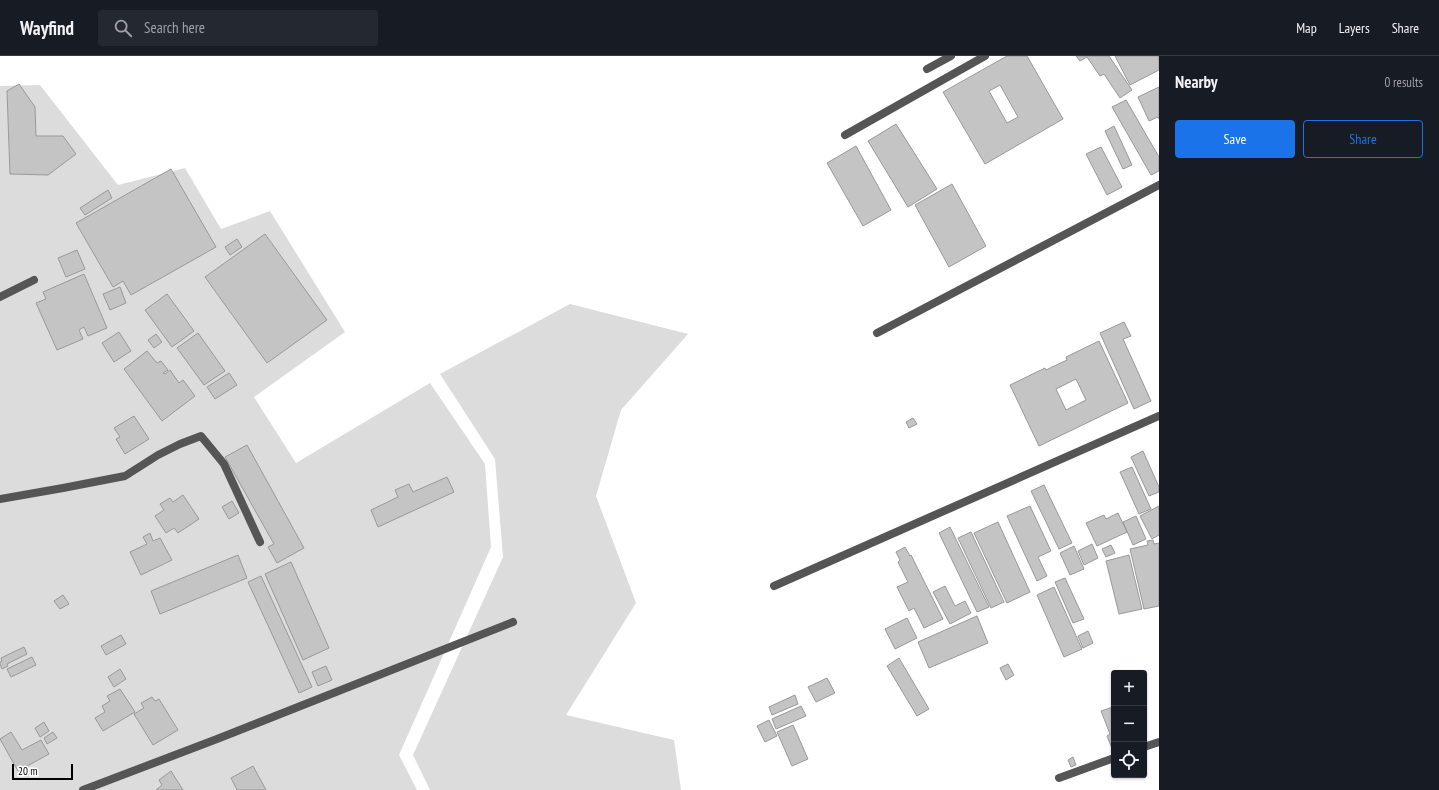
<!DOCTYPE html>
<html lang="en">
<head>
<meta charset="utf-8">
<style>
  body { margin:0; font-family:"PT Sans Narrow",sans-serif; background:#242831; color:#f1f3f6 }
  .controls { position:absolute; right:12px; bottom:12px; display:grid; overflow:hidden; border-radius:4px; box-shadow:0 1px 3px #0004 }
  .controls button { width:36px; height:36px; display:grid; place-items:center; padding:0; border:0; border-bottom:1px solid #363941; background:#171b24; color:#f1f3f6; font:20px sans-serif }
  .scale { position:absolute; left:12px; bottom:10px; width:61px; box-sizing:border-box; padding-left:4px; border:2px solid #000; border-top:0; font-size:11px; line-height:14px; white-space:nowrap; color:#000; -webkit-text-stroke:3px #fff; paint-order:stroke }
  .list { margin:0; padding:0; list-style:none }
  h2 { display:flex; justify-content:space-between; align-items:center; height:52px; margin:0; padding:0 16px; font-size:17px }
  h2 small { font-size:13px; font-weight:400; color:#9ea1a6 }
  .actions { display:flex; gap:8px; padding:12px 16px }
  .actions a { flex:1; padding:9px 0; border:1px solid #1a73e8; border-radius:4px; text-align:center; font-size:14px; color:#1a73e8 }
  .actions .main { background:#1a73e8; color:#fff }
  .icon { flex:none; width:22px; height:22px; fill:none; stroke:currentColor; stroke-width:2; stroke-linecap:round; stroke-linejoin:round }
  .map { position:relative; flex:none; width:1159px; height:734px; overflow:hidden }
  header { display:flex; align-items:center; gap:24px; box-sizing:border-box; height:56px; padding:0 20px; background:#171b24; border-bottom:1px solid #363941 }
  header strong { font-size:19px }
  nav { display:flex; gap:22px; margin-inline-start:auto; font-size:14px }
  .search { width:280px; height:36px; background:#242831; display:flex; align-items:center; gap:10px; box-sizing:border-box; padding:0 14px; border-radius:4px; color:#9ea1a6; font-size:15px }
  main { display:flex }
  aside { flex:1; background:#171b24 }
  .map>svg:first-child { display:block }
  .green { fill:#dcdcdc }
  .building { fill:#c4c4c4; stroke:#999; fill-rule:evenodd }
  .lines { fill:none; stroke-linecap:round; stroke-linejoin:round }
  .service { stroke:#555; stroke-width:8 }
  .minor { stroke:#555; stroke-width:8 }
</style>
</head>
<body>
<header>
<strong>Wayfind</strong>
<div class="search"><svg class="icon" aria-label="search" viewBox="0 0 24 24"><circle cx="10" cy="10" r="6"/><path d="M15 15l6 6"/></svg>Search here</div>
<nav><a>Map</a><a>Layers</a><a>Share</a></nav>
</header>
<main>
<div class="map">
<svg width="1159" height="734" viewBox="0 0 1159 734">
  <rect width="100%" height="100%" fill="#fff"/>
  <path class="green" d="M40,29L118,129L185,112L221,173L270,155L345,276L254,341L296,407L430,327L485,408L491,491L399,699L417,734H0V30Z
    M570,248L688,278L621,354L596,440L636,547L566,659L674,684L681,734H430L413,699L503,501L495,403L440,318Z"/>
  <path class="building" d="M1007,0H1027L1063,63L985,108L943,36ZM1000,29L1018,61L1007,67L989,35Z
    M1076,0H1109L1132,34L1120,42L1104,18L1100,20L1087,1L1080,5Z
    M1115,0H1159L1158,2L1159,5V14L1130,29Z
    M19,28L35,51L36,80H63L76,98L48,119L10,118L7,35Z
    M1159,31V63L1158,61L1149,65L1138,41Z
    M1126,44L1159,101V115L1151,119L1112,51Z
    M896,68L937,133L908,151L868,85Z
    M1114,70L1132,109L1123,113L1105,75Z
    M856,90L891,154L863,170L827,107Z
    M1101,91L1122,131L1107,139L1086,98Z
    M171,113L216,191L131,239L123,225L113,231L76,167Z
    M952,128L986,190L949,211L915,149Z
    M108,134L112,142L85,159L80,152Z
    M265,178L327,264L267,307L205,221Z
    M237,183L242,191L230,199L225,191Z
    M77,194L85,213L66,221L58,202Z
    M84,218L107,272L88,280L84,271L79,274L83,283L57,294L36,247L46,243L43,236Z
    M120,231L126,247L110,254L103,238Z
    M167,238L194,275L172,291L145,254Z
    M1124,266L1131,280L1123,283L1151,345L1134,353L1100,277Z
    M119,276L131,295L114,306L102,287Z
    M198,277L225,315L204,329L177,292Z
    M156,278L162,286L154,292L148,284Z
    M1099,285L1128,347L1039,390L1010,329L1045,312L1046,314L1067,304L1066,301ZM1076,323L1086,344L1066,354L1056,333Z
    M147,295L157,307L161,305L168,314L163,317L165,318L170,314L179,327L183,324L195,340L162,365L124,313Z
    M229,317L237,329L215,343L207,331Z
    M134,360L149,383L125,398L116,383L120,381L114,372Z
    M913,362L917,368L909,372L906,366Z
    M247,389L304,492L277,507L268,491L274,488L225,401Z
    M1143,395L1159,431V436L1149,440L1131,401Z
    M1132,411L1151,453L1139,458L1120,416Z
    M447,421L454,436L378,471L371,454L398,441L395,434L409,428L413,436Z
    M1044,429L1072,487L1059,493L1031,435Z
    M183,439L199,463L178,477L174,472L166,477L155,460L164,454L160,448L170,442L173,446Z
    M232,445L239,457L229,463L222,451Z
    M1030,450L1051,495L1038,501L1047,520L1037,525L1007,460Z
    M1159,450V479L1152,483L1140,460Z
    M1118,457L1127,476L1097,490L1086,467L1104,459L1106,463Z
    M1136,460L1146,483L1133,489L1123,466Z
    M998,466L1030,536L1007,547L974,477Z
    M950,471L989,551L977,556L939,477Z
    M971,476L1004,546L991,552L958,482Z
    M150,477L153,485L160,482L172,504L141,519L130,496L147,488L143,481Z
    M1153,484L1154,488L1159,487V550L1144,553L1130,493L1148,489L1147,485Z
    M1092,488L1098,502L1084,509L1078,495Z
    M1111,489L1115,497L1106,501L1102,493Z
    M1074,490L1084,513L1070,519L1060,497Z
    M905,491L910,500L911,499L943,563L924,572L914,552L909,555L897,531L908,526L898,506L900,504L896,496Z
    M238,499L247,522L160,558L151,535Z
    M1129,499L1142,553L1119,558L1106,505Z
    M291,506L329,592L303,604L265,518Z
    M261,520L312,631L299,637L248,526Z
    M1065,522L1084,563L1073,567L1055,526Z
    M945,530L955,550L965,545L971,557L950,568L933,536Z
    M1054,531L1082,593L1064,601L1037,539Z
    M63,539L69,548L60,553L54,545Z
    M977,560L988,587L929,612L918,586Z
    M907,562L917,582L895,593L885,573Z
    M1088,575L1093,587L1083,592L1078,580Z
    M121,579L126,588L106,599L101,590Z
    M24,591L27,598L7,608L8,610L2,613L0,608V606L2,605L1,602Z
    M32,601L36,609L11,621L7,613Z
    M899,602L929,653L917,660L887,610Z
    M1008,608L1014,619L1006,624L1000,612Z
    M326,610L332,624L318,630L312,616Z
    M120,613L126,623L114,631L108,621Z
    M827,622L835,637L816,646L808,631Z
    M120,633L135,656L103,675L95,662L105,656L102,650L110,645L107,640Z
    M795,639L798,648L772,659L769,651Z
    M152,641L155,645L159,643L178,674L153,689L134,658L144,652L141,647Z
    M801,650L806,660L776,673L772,663Z
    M1113,651L1114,695H1113L1107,680L1110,678L1101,655Z
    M769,664L777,680L765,686L757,670Z
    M44,666L49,675L40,681L35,672Z
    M793,669L808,703L792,710L777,676Z
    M11,676L22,694L41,684L49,698L18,715L0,683Z
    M53,676L57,682L47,688L44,682Z
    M1073,701L1076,709L1071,711L1068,704Z
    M253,710L266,734H237L231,722Z
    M171,715L183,734H156L162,729L159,724Z"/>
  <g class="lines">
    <path class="service" d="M845,79L985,0
      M0,241L34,224
      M0,443L63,432L125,420L158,399L180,388L201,380L224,408L260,486"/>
    <path class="minor" d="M927,13L951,0
      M877,277L1159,129
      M774,530L1159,360
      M1144,691L1159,686
      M1059,722L1114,702
      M83,734L217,683L513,566"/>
  </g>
</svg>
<div class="controls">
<button>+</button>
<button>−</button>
<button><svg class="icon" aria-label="locate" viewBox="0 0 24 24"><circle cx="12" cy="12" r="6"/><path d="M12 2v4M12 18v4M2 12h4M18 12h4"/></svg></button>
</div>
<div class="scale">20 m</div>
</div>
<aside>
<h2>Nearby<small>0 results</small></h2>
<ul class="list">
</ul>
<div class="actions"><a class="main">Save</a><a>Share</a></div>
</aside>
</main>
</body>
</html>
